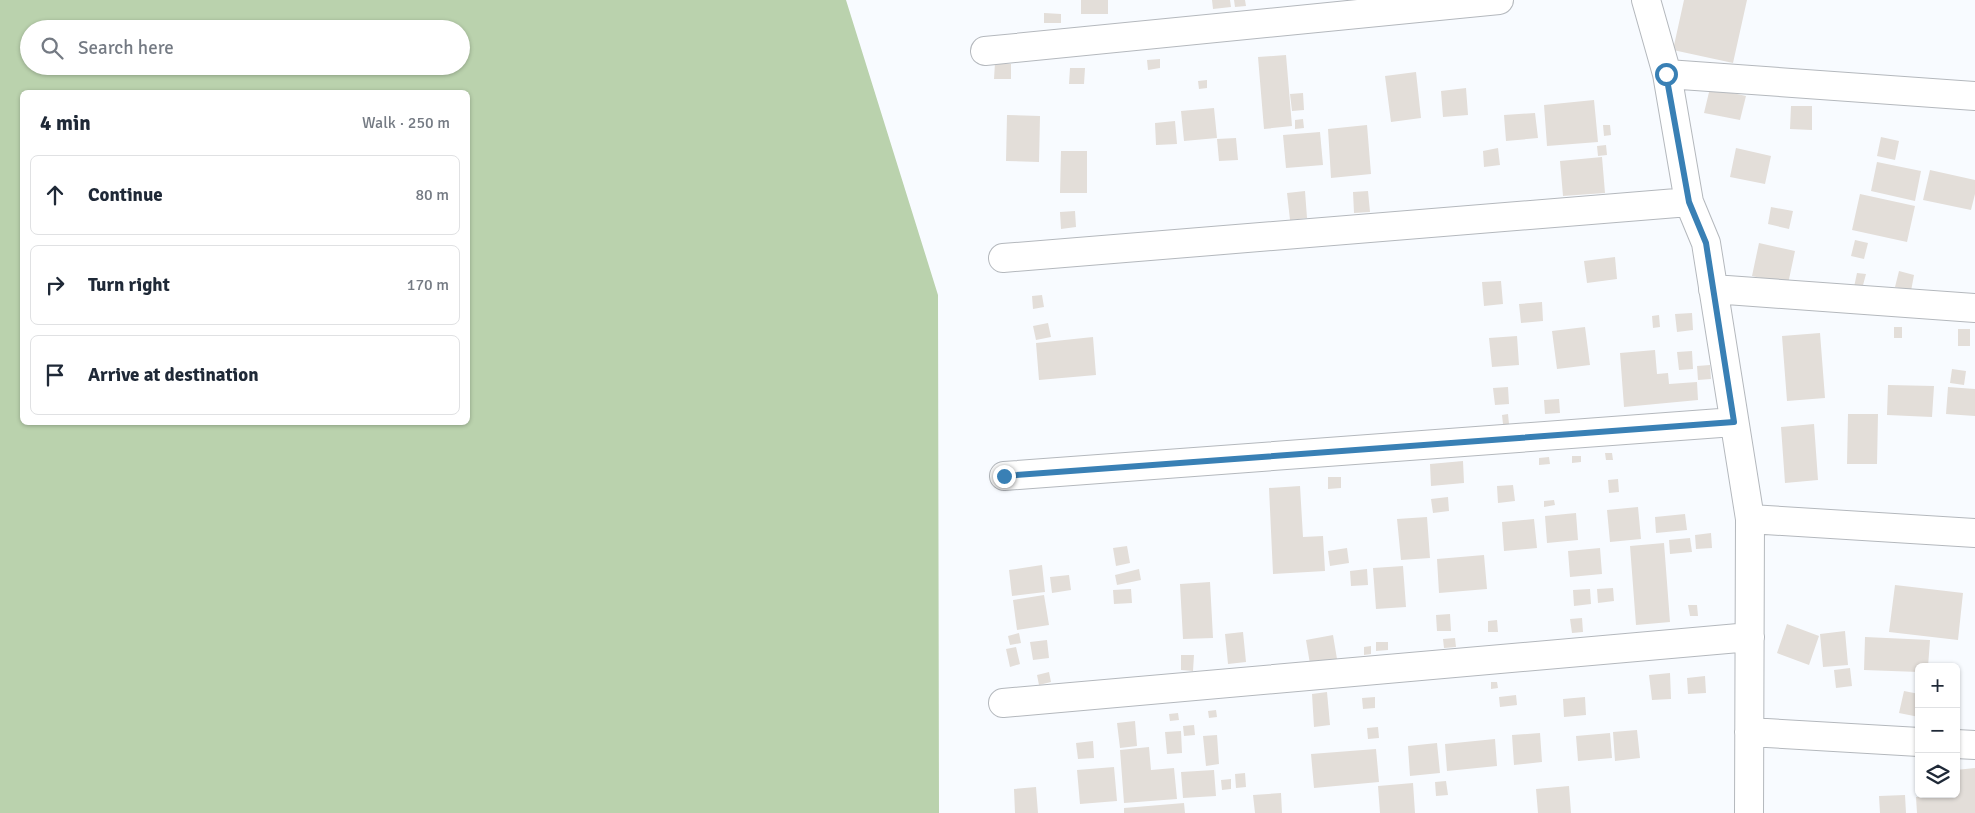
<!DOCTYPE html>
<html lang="en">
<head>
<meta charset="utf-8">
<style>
  body { margin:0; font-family:Signika,sans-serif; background:#f6f6f7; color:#1f2937 }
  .controls { position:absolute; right:15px; bottom:15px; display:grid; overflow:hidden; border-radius:8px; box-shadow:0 1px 4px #0004 }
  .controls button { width:45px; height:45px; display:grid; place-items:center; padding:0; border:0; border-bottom:1px solid #e0e1e3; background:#fff; color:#1f2937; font:25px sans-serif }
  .stop { position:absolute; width:15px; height:15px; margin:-11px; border:4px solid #3980b5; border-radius:50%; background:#fff }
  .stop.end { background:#3980b5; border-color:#fff; box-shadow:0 1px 5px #0008 }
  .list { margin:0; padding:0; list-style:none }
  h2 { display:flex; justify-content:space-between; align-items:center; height:65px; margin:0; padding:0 20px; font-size:21px }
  h2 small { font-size:16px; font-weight:400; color:#747a83 }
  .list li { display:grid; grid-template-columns:32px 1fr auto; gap:15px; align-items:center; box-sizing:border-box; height:80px; margin:0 10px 10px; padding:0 10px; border:1px solid #e0e1e3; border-radius:8px }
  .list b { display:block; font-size:19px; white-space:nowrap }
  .list em { font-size:16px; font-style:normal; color:#747a83 }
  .icon { flex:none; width:28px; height:28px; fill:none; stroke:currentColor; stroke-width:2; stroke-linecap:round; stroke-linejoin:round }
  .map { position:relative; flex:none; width:1975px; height:813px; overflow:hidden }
  .search { position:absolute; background:#fff; box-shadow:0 1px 4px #0004; left:20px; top:20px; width:450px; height:55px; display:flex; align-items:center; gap:12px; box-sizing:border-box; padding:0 18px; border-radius:28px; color:#747a83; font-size:19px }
  .panel { position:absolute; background:#fff; box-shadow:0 1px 4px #0004; left:20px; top:90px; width:450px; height:335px; border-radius:8px }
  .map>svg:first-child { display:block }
  .green { fill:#bad2ad; fill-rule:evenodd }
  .building { fill:#e3ded9 }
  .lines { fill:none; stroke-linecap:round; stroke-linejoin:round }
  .street-casing { stroke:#b4b8bd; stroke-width:30 }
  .street { stroke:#fff; stroke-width:28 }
  .route { stroke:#3980b5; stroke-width:6 }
</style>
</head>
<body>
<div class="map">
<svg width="1975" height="813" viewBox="0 0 1975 813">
  <rect width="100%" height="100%" fill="#f8fbff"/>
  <path class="green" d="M0,0H846L938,295L939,813H0ZM29,29H461V66H29ZM22,92H468V422H22Z"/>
  <path class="building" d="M1081,0H1108V14H1081Z
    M1212,0H1230L1231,7L1213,9Z
    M1234,0H1245L1246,6L1235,7Z
    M1684,0H1747L1733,63L1673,50Z
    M1044,13L1061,14V23H1044Z
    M1286,55L1292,126L1264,129L1258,57Z
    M1160,59V68L1148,70L1147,60Z
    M995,63L1011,64V79H994Z
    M1070,68H1085L1084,84H1069Z
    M1416,72L1421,118L1391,122L1385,76Z
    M1207,80V88L1199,89L1198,81Z
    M1466,88L1468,115L1443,117L1441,91Z
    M1710,88L1746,96L1740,120L1704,113Z
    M1303,93L1304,110L1292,111L1290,94Z
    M1594,100L1598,142L1547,146L1544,105Z
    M1791,106H1812V130L1790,129Z
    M1214,108L1217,138L1184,141L1181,111Z
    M1535,113L1538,138L1506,141L1504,115Z
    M1007,115L1040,116L1039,162L1006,161Z
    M1303,119L1304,128L1295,129V120Z
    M1175,121L1177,144L1156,145L1155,123Z
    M1367,125L1371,174L1331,178L1328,129Z
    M1603,125H1610L1611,135L1604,136Z
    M1320,132L1323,165L1286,168L1283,135Z
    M1881,137L1899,141L1895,160L1877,156Z
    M1236,138L1238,160L1219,161L1217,139Z
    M1606,145L1607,155L1598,156L1597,146Z
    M1498,148L1500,165L1484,167L1483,151Z
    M1736,148L1771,156L1765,184L1730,177Z
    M1061,151H1087V193H1060Z
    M1602,157L1605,193L1563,196L1560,161Z
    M1877,162L1921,171L1915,201L1871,191Z
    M1930,170L1975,180V194L1971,210L1923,200Z
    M1305,191L1307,218L1290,220L1287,193Z
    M1368,191L1370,212L1354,213L1353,192Z
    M1860,194L1915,206L1907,242L1852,230Z
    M1771,207L1793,211L1789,229L1768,224Z
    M1075,211L1076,227L1061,229L1060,212Z
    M1855,240L1868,243L1864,259L1851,256Z
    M1759,243L1795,251L1788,284L1752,276Z
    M1615,257L1617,279L1587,283L1584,261Z
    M1899,271L1914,275L1911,291L1895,287Z
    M1857,273L1866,274L1862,289L1854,287Z
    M1501,281L1503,304L1484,306L1482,282Z
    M1042,295L1044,307L1033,309L1032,296Z
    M1542,302L1543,321L1521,323L1519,304Z
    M1692,313L1693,330L1677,332L1675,314Z
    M1659,315L1660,327L1653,328L1652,316Z
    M1048,323L1051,337L1036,340L1033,326Z
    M1585,327L1590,365L1557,369L1552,331Z
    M1894,327H1902V338H1894Z
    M1958,329H1970V346H1958Z
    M1820,333L1825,398L1787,401L1782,336Z
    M1517,336L1519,365L1492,367L1489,338Z
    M1093,337L1096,375L1039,380L1036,343Z
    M1655,350L1657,374L1668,373L1669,384L1697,382L1698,400L1624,407L1620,353Z
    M1692,351L1693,369L1679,370L1677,352Z
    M1710,365L1711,379L1698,380L1697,366Z
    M1952,369L1966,371L1964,385L1950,383Z
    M1888,385L1934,386L1932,417L1887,415Z
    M1508,387L1509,404L1495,405L1493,388Z
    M1948,387L1975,389V416L1946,414Z
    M1559,399L1560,413L1545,414L1544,400Z
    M1508,414L1509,424H1503L1502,415Z
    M1848,414H1878L1877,464H1847Z
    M1814,424L1818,480L1785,483L1781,427Z
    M1605,453H1612L1613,460H1606Z
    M1572,456H1581V462L1572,463Z
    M1549,457L1550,464L1539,465V458Z
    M1463,461L1464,483L1431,486L1430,464Z
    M1328,477H1341V488L1328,489Z
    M1618,479L1619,492L1609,493L1608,480Z
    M1513,485L1515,501L1498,503L1497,486Z
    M1300,486L1303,537L1323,536L1325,571L1273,574L1269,488Z
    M1448,497L1449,511L1433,513L1431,499Z
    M1554,500L1555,505L1544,507V501Z
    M1638,507L1641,539L1610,542L1607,510Z
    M1576,513L1578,540L1547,543L1545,516Z
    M1685,514L1687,530L1656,533L1655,517Z
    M1427,517L1430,558L1401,560L1397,519Z
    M1534,519L1537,548L1504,551L1502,522Z
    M1711,533L1712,548L1696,549L1695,535Z
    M1690,538L1692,552L1670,554L1669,540Z
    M1664,543L1670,622L1636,625L1630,546Z
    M1127,546L1130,563L1116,566L1113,548Z
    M1347,548L1349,563L1330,566L1328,551Z
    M1600,548L1602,574L1570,577L1568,551Z
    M1484,555L1487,589L1439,593L1437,559Z
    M1042,565L1045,592L1012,596L1009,570Z
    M1403,566L1406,607L1376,609L1373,568Z
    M1139,569L1141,580L1117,585L1115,575Z
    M1367,569L1368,585L1351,586L1350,571Z
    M1069,575L1071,590L1052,593L1050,577Z
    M1210,582L1213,638L1183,639L1180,584Z
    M1895,585L1963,593L1958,640L1889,632Z
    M1613,588L1614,601L1598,603L1597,589Z
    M1131,589L1132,603L1114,604L1113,590Z
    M1590,589L1591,604L1574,606L1573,590Z
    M1044,595L1049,625L1017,630L1013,600Z
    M1688,605H1697L1698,616H1690Z
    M1450,614L1451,631H1437L1436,615Z
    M1582,618L1583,632L1572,633L1570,619Z
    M1497,620L1498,632H1488V621Z
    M1787,624L1819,636L1809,665L1777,653Z
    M1845,631L1848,665L1823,667L1820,634Z
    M1243,632L1246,662L1228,664L1225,634Z
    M1019,633L1021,643L1010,645L1008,636Z
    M1333,635L1337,659L1310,664L1306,640Z
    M1865,637L1930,640L1928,667H1919V672L1864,670Z
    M1455,638L1456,647L1444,648L1443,639Z
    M1047,640L1049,658L1033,660L1030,642Z
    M1376,642H1388V650L1376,651Z
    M1371,646V654L1364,655V647Z
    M1016,647L1020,664L1010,667L1006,649Z
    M1181,655H1194L1193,671L1181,670Z
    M1850,668L1852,686L1836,688L1834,670Z
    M1049,672L1051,682L1039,685L1037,675Z
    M1670,673L1671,699L1652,700L1649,675Z
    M1705,676L1706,693L1688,694L1687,678Z
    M1491,682H1497L1498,688L1491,689Z
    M1904,691L1919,694V717L1899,713Z
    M1327,692L1330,725L1314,727L1312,694Z
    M1516,695L1517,705L1500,707L1499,697Z
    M1375,697V708L1363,709L1362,698Z
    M1585,697L1586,715L1564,717L1563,699Z
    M1216,710L1217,717L1209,718L1208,711Z
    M1178,713L1179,720L1170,721L1169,714Z
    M1135,721L1137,746L1120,748L1117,723Z
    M1194,725L1195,735L1184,736L1183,726Z
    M1378,727L1379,738L1368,739L1367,728Z
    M1637,730L1640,758L1615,761L1613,732Z
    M1181,731L1182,753L1167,754L1165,732Z
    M1540,733L1542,762L1514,765L1512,735Z
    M1610,733L1612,758L1578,761L1576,736Z
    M1217,735L1219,764L1206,766L1203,736Z
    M1495,739L1497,766L1447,771L1445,744Z
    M1093,741L1094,758L1078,759L1076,743Z
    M1437,743L1440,773L1410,776L1408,746Z
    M1149,747L1151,770L1174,768L1177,799L1124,803L1120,750Z
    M1376,749L1379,782L1314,788L1311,754Z
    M1114,767L1117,801L1080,804L1077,770Z
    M1975,768V813H1917L1916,797L1959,793L1956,770Z
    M1214,770L1216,796L1183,798L1181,772Z
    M1245,773L1246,787L1236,788L1235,774Z
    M1231,779V789L1222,790L1221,780Z
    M1446,781L1448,795L1436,796L1435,782Z
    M1413,783L1415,813H1380L1378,786Z
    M1569,786L1571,813H1538L1536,789Z
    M1036,787L1038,813H1015L1014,789Z
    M1281,793L1282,813H1255L1253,795Z
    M1905,795L1906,813H1880L1879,796Z
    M1184,803L1185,813H1124V808Z"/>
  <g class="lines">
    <g class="street-casing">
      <path id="street" d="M1646,0L1667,74L1689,202L1706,243L1750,519L1749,813
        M985,51L1499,0
        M1667,74L1975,96
        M1003,258L1689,202
        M1713,289L1975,308
        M1004,476L1734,422
        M1750,519L1975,533
        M1003,703L1750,637
        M1749,732L1919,742
        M1956,744L1975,745"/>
    </g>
    <use href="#street" class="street"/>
  </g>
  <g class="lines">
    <path class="route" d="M1004,476L1734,422L1706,243L1689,202L1666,74"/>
  </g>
</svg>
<div class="controls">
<button>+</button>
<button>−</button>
<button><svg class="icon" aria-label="layers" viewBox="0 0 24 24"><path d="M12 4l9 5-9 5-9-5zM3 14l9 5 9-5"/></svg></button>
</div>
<div class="stop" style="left:1666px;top:74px"></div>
<div class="stop end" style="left:1004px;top:476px"></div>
<div class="search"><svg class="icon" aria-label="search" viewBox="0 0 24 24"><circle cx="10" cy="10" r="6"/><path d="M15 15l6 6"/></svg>Search here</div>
<section class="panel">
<h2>4 min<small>Walk · 250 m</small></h2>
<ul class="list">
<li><svg class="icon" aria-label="ahead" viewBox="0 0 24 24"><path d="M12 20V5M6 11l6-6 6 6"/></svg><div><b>Continue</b></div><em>80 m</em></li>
<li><svg class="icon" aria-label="right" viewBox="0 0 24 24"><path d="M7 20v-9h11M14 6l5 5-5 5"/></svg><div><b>Turn right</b></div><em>170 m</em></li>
<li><svg class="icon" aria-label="arrive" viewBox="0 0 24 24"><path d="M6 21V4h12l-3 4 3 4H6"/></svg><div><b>Arrive at destination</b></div></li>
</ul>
</section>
</div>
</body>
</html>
